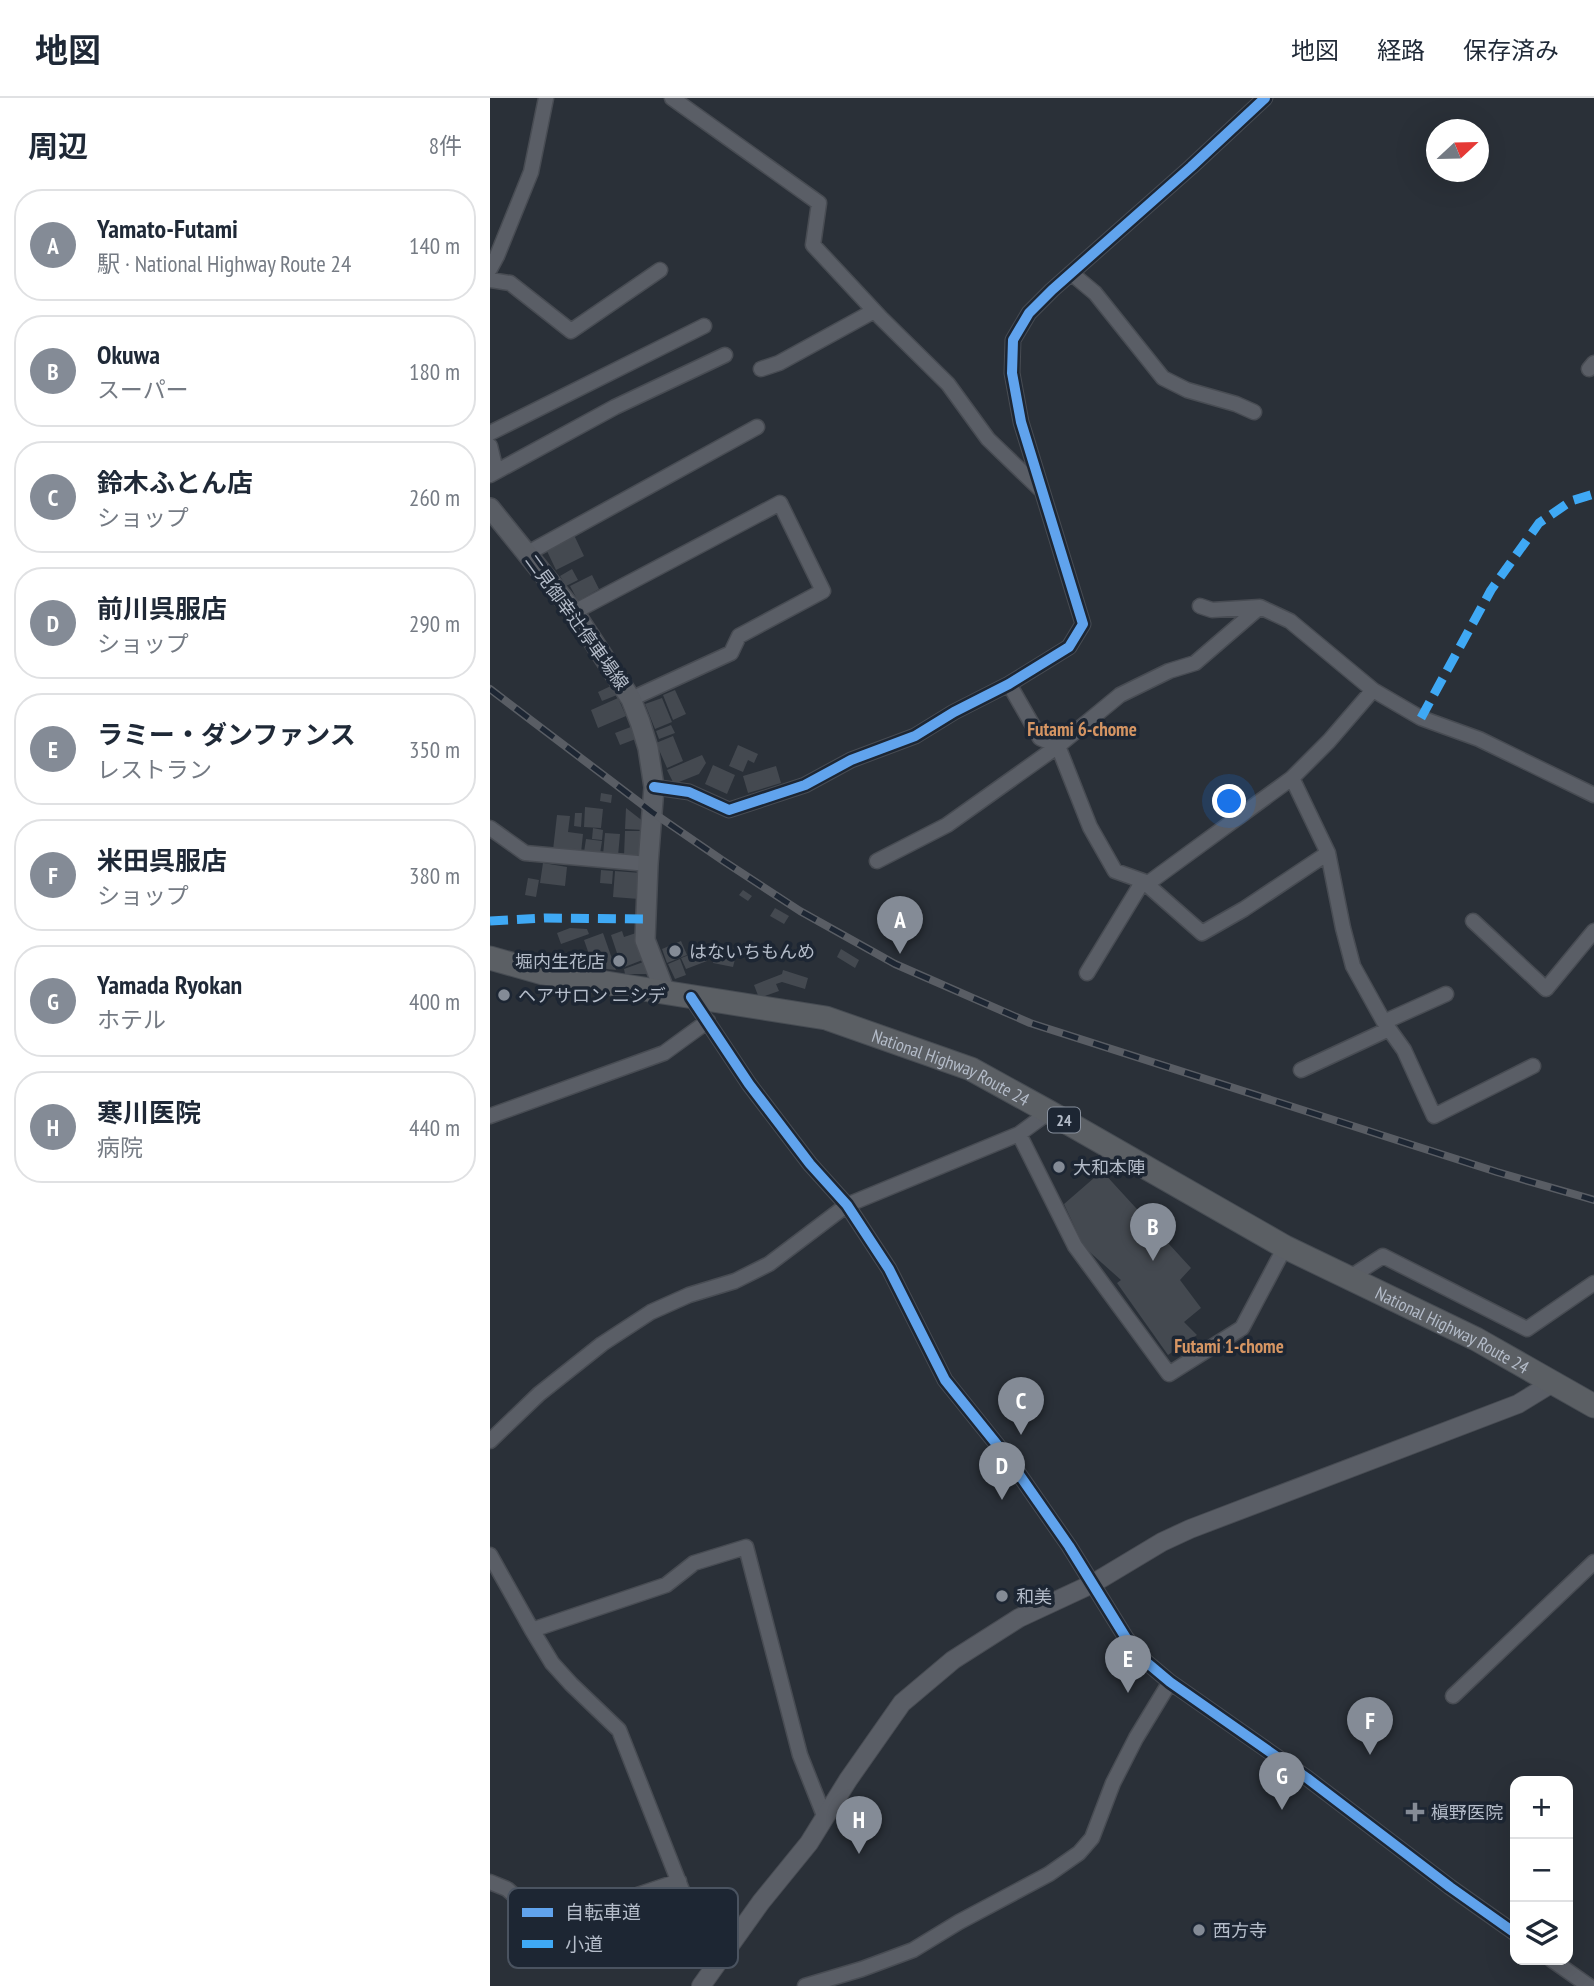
<!DOCTYPE html>
<html lang="ja">
<head>
<meta charset="utf-8">
<style>
  body { margin:0; font-family:"PT Sans Narrow","Noto Sans JP",sans-serif; background:#f2f2f3; color:#1f2937 }
  .controls { position:absolute; right:21px; bottom:21px; display:grid; overflow:hidden; border-radius:14px; box-shadow:0 7px 28px #0002 }
  .controls button { width:63px; height:63px; display:grid; place-items:center; padding:0; border:0; border-bottom:2px solid #e0e1e3; background:#fff; color:#1f2937; font:35px sans-serif }
  .compass { position:absolute; left:936px; top:21px; width:63px; height:63px; border-radius:50%; background:#fff; box-shadow:0 7px 28px #0002; rotate:68deg }
  .you { position:absolute; left:740px; top:704px; width:24px; height:24px; margin:-18px; border:5px solid #fff; border-radius:50%; background:#1a73e8; box-shadow:0 0 0 10px #1a73e833 }
  .badge { display:grid; place-items:center; width:46px; height:46px; border-radius:50%; background:#848b96; color:#fff; font-size:23px; font-weight:700 }
  .pin { position:absolute; translate:-50% -58px; filter:drop-shadow(0 2px 4px #0008) }
  .pin::after { content:''; position:absolute; top:37px; width:24px; height:21px; background:inherit; clip-path:polygon(0 0,100% 0,50% 100%) }
  .list { margin:0; padding:0; list-style:none }
  h2 { display:flex; justify-content:space-between; align-items:center; height:91px; margin:0; padding:0 28px; font-size:30px }
  h2 small { font-size:23px; font-weight:400; color:#747a83 }
  .list li { display:grid; grid-template-columns:46px 1fr auto; gap:21px; align-items:center; box-sizing:border-box; height:112px; margin:0 14px 14px; padding:0 14px; border:2px solid #e0e1e3; border-radius:28px }
  .list b { display:block; font-size:26px; white-space:nowrap }
  .list p { margin:0; font-size:23px; white-space:nowrap; color:#747a83 }
  .list em { font-size:23px; font-style:normal; color:#747a83 }
  .icon { flex:none; width:38px; height:38px; fill:none; stroke:currentColor; stroke-width:2; stroke-linecap:round; stroke-linejoin:round }
  .map { position:relative; flex:none; width:1104px; height:1888px; overflow:hidden }
  header { display:flex; align-items:center; gap:42px; box-sizing:border-box; height:98px; padding:0 35px; background:#fff; border-bottom:2px solid #e0e1e3 }
  header strong { font-size:33px }
  nav { display:flex; gap:38px; margin-inline-start:auto; font-size:24px }
  main { display:flex }
  aside { flex:1; background:#fff }
  .map>svg:first-child { display:block }
  .building { fill:#444950 }
  .lines { fill:none; stroke-linecap:round; stroke-linejoin:round }
  .minor-casing { stroke:#484c53; stroke-width:17 }
  .tertiary-casing { stroke:#484c53; stroke-width:20 }
  .secondary-casing { stroke:#484c53; stroke-width:22 }
  .trunk-casing { stroke:#474c53; stroke-width:25 }
  .minor { stroke:#5a5e66; stroke-width:14 }
  .tertiary { stroke:#5a5e66; stroke-width:18 }
  .secondary { stroke:#595d64; stroke-width:19 }
  .trunk { stroke:#5b5f64; stroke-width:23 }
  .rail-casing { stroke:#595d64; stroke-width:8 }
  .rail { stroke:#1d2633; stroke-width:5; stroke-dasharray:16; stroke-linecap:butt }
  .quiet { stroke:#3fa9f5; stroke-width:9; stroke-dasharray:18 9; stroke-linecap:butt }
  .cycleway-casing { stroke:#1d2633; stroke-width:15 }
  .cycleway { stroke:#60a3ed; stroke-width:10 }
  .poi-dot { fill:#848b96; stroke:#1d2633; stroke-width:2.5 }
  .labels { text-anchor:middle; dominant-baseline:central; stroke-width:7; stroke-linejoin:round; paint-order:stroke }
  .shield { fill:#1d2633; stroke:#878f9c; stroke-width:2 }
  .shield-label { font-size:16px; font-weight:bold; fill:#b4bcc9 }
  .street-label { font-size:18px; fill:#b4bcc9; stroke:#1d2633 }
  .poi-label { font-size:18px; fill:#b4bcc9; stroke:#1d2633; text-anchor:start }
  .neighbourhood-label { font-size:19px; font-weight:bold; fill:#d59563; stroke:#1d2633 }
  .key { fill:#1d2633; stroke:#4a5360; stroke-width:2 }
  .key-label { font-size:19px; fill:#b4bcc9 }
</style>
</head>
<body>
<header>
<strong>地図</strong>
<nav><a>地図</a><a>経路</a><a>保存済み</a></nav>
</header>
<main>
<aside>
<h2>周辺<small>8件</small></h2>
<ul class="list">
<li><span class="badge">A</span><div><b>Yamato-Futami</b><p>駅 · National Highway Route 24</p></div><em>140 m</em></li>
<li><span class="badge">B</span><div><b>Okuwa</b><p>スーパー</p></div><em>180 m</em></li>
<li><span class="badge">C</span><div><b>鈴木ふとん店</b><p>ショップ</p></div><em>260 m</em></li>
<li><span class="badge">D</span><div><b>前川呉服店</b><p>ショップ</p></div><em>290 m</em></li>
<li><span class="badge">E</span><div><b>ラミー・ダンファンス</b><p>レストラン</p></div><em>350 m</em></li>
<li><span class="badge">F</span><div><b>米田呉服店</b><p>ショップ</p></div><em>380 m</em></li>
<li><span class="badge">G</span><div><b>Yamada Ryokan</b><p>ホテル</p></div><em>400 m</em></li>
<li><span class="badge">H</span><div><b>寒川医院</b><p>病院</p></div><em>440 m</em></li>
</ul>
</aside>
<div class="map">
<svg width="1104" height="1888" viewBox="0 0 1104 1888">
  <rect width="100%" height="100%" fill="#2a3038"/>
  <path class="building" d="M84,437L94,458L66,472L56,451Z
    M82,471L88,482L76,488L70,478Z
    M102,477L109,491L88,503L80,488Z
    M123,587L127,597L112,603L108,594Z
    M185,592L196,616L183,622L173,597Z
    M128,600L136,618L108,630L101,612Z
    M172,600L182,624L165,631L155,606Z
    M146,627L151,639L130,647L125,635Z
    M181,627L185,635L169,641L166,633Z
    M183,638L193,663L177,670L166,645Z
    M248,647L268,656L264,665L258,662L253,674L239,668Z
    M212,657L216,665L209,676L184,686L177,672Z
    M223,667L245,677L237,696L215,686Z
    M286,668L291,685L258,695L253,678Z
    M111,695L122,697L121,705L110,703Z
    M95,709L113,711L111,730L94,729Z
    M136,710L154,724V732L135,731Z
    M85,715H92L91,729L84,728Z
    M67,717L80,718L78,734L93,736L91,755L63,752Z
    M103,730L113,732L112,742L102,741Z
    M135,733H154L153,759L134,758Z
    M115,735L130,736L128,758L113,757Z
    M96,741L112,743L110,756L94,754Z
    M53,765L77,769L75,788L50,785Z
    M111,772L123,773L122,786L110,785Z
    M125,773L151,775L149,801L123,799Z
    M38,780L49,782L46,799L35,797Z
    M253,792L262,798L258,803L249,797Z
    M285,810L299,818L294,826L280,818Z
    M80,830L97,831L99,836L71,846L67,835Z
    M132,833L134,839L146,835L155,861L132,870L121,837Z
    M113,835L120,855L126,872L107,870L104,862L114,858L101,862L94,842Z
    M191,843L197,857L177,865L172,851Z
    M351,851L369,862L365,870L347,859Z
    M213,852L217,863L196,871L191,860Z
    M226,853L246,857L243,869L223,865Z
    M190,861L196,877L185,881L178,866Z
    M156,863L160,876H135L134,871Z
    M293,872L318,880L315,891L292,884L286,886L289,893L269,900L264,887L292,876Z
    M612,1073L701,1170L690,1182L711,1210L694,1224L707,1237L678,1257L627,1185L631,1182L594,1149L574,1106Z"/>
  <g class="lines">
    <g class="minor-casing">
      <path id="minor" d="M182,0L329,105L323,147L391,220L458,286L498,341L552,393
        M0,171L7,158L41,74L56,0
        M581,175L605,195L673,280L697,292L746,306L764,314
        M0,182L20,185L81,233L170,172
        M271,271L289,265L384,213
        M1099,271L1104,265
        M0,335L214,228
        M0,348L6,373
        M0,377L125,309L235,257
        M38,455L267,329
        M710,508L722,512L770,509
        M84,514L290,405L333,493L249,538L241,555L141,601
        M519,586L550,640L568,648L600,729L625,773L653,783L712,835L754,811L838,755
        M802,680L838,755L853,830L863,868L894,924L914,952L944,1018L1043,968
        M164,689L199,694L239,712L315,687L361,662L425,638L464,614L519,586L579,549L593,526L531,324L522,275L523,242L539,215L562,192L701,69L775,0
        M0,730L35,755L158,766
        M387,763L457,727L568,648L630,597L679,573L705,565L770,509L800,523L883,592
        M657,786L802,680L839,643L883,592L931,620L989,641L1104,697
        M983,823L1056,891L1104,833
        M597,875L653,783
        M201,899L259,986L320,1066L357,1107L399,1171L455,1282L517,1359L579,1448L636,1540L655,1563L680,1584L817,1680L960,1789L1025,1835
        M894,924L956,896
        M811,972L899,931
        M0,1018L174,955L218,923
        M529,1036L585,1148L679,1276L752,1230L795,1149
        M859,1180L893,1158L1037,1231L1104,1185
        M0,1343L49,1296L112,1246L161,1214L199,1197L245,1183L279,1166L357,1107L529,1036L559,1014
        M0,1457L42,1532L62,1565L81,1586L129,1632L223,1871
        M42,1532L176,1487L204,1465L256,1449L310,1657L335,1720
        M963,1598L1104,1464
        M0,1784L17,1791L58,1827L189,1783
        M1062,1862L1099,1888
        M315,1888L372,1871L423,1852L469,1824L559,1776L589,1755L602,1740L623,1685L646,1640L680,1584"/>
    </g>
    <g class="tertiary-casing">
      <path id="tertiary" d="M211,1888L271,1804L319,1745L358,1682L412,1605L463,1562L529,1520L602,1486L672,1444L700,1431L1028,1306L1064,1284"/>
    </g>
    <g class="secondary-casing">
      <path id="secondary" d="M0,410L84,514L141,601L150,624L158,650L164,689L158,766L155,842L175,894"/>
    </g>
    <g class="trunk-casing">
      <g id="trunk">
        <path id="s1" d="M0,860L53,875L336,920L481,971L559,1014L795,1149L986,1241L1104,1308"/>
      </g>
    </g>
    <use href="#minor" class="minor"/>
    <use href="#tertiary" class="tertiary"/>
    <use href="#secondary" class="secondary"/>
    <use href="#trunk" class="trunk"/>
    <g class="rail-casing">
      <path id="rail" d="M0,591L162,714L232,762L310,813L405,866L540,925L1007,1074L1104,1102"/>
    </g>
    <use href="#rail" class="rail"/>
    <path class="quiet" d="M931,620L1001,492L1049,425L1081,403L1104,396
      M0,823L56,820L156,821"/>
    <g class="cycleway-casing">
      <path id="cycleway" d="M164,689L199,694L239,712L315,687L361,662L425,638L464,614L519,586L579,549L593,526L531,324L522,275L523,242L539,215L562,192L701,69L775,0
        M201,899L259,986L320,1066L357,1107L399,1171L455,1282L517,1359L579,1448L636,1540L655,1563L680,1584L817,1680L960,1789L1025,1835"/>
    </g>
    <use href="#cycleway" class="cycleway"/>
  </g>
  <g class="poi-dot">
    <circle cx="185" cy="853" r="7"/>
    <circle cx="129" cy="863" r="7"/>
    <circle cx="14" cy="897" r="7"/>
    <circle cx="569" cy="1069" r="7"/>
    <circle cx="512" cy="1498" r="7"/>
    <path d="M921.5 1703.5h7v7h7v7h-7v7h-7v-7h-7v-7h7z"/>
    <circle cx="709" cy="1832" r="7"/>
  </g>
  <g class="labels">
    <rect class="shield" x="558" y="1009.5" width="32" height="25" rx="5"/>
    <g class="shield-label">
      <text x="574" y="1022">24</text>
    </g>
    <g class="street-label">
      <text transform="translate(87 524) rotate(54)">二見御幸辻停車場線</text>
      <text stroke="none"><textPath href="#s1" startOffset="476">National Highway Route 24</textPath></text>
      <text stroke="none"><textPath href="#s1" startOffset="1043">National Highway Route 24</textPath></text>
    </g>
    <g class="poi-label">
      <text x="199" y="853">はないちもんめ</text>
      <text x="115" y="863" text-anchor="end">堀内生花店</text>
      <text x="28" y="897">ヘアサロン ニシデ</text>
      <text x="583" y="1069">大和本陣</text>
      <text x="526" y="1498">和美</text>
      <text x="941" y="1714">槇野医院</text>
      <text x="723" y="1832">西方寺</text>
    </g>
    <g class="neighbourhood-label">
      <text x="592" y="631">Futami 6-chome</text>
      <text x="739" y="1248">Futami 1-chome</text>
    </g>
  </g>
  <rect x="18" y="1790" width="230" height="80" rx="10" class="key"/>
  <rect x="32" y="1810" width="31" height="9" fill="#60a3ed"/>
  <rect x="32" y="1842" width="31" height="8" fill="#3fa9f5"/>
  <g class="key-label">
    <text x="75" y="1821">自転車道</text>
    <text x="75" y="1853">小道</text>
  </g>
</svg>
<div class="controls">
<button>+</button>
<button>−</button>
<button><svg class="icon" aria-label="layers" viewBox="0 0 24 24"><path d="M12 4l9 5-9 5-9-5zM3 14l9 5 9-5"/></svg></button>
</div>
<svg class="compass" viewBox="-18 -18 36 36"><path d="M0-13l5 13h-10z" fill="#e53935"/><path d="M0 13l5-13h-10z" fill="#747a83"/></svg>
<div class="you"></div>
<div class="pin badge" style="left:410px;top:856px">A</div>
<div class="pin badge" style="left:663px;top:1163px">B</div>
<div class="pin badge" style="left:531px;top:1337px">C</div>
<div class="pin badge" style="left:512px;top:1402px">D</div>
<div class="pin badge" style="left:638px;top:1595px">E</div>
<div class="pin badge" style="left:880px;top:1657px">F</div>
<div class="pin badge" style="left:792px;top:1712px">G</div>
<div class="pin badge" style="left:369px;top:1756px">H</div>
</div>
</main>
</body>
</html>
